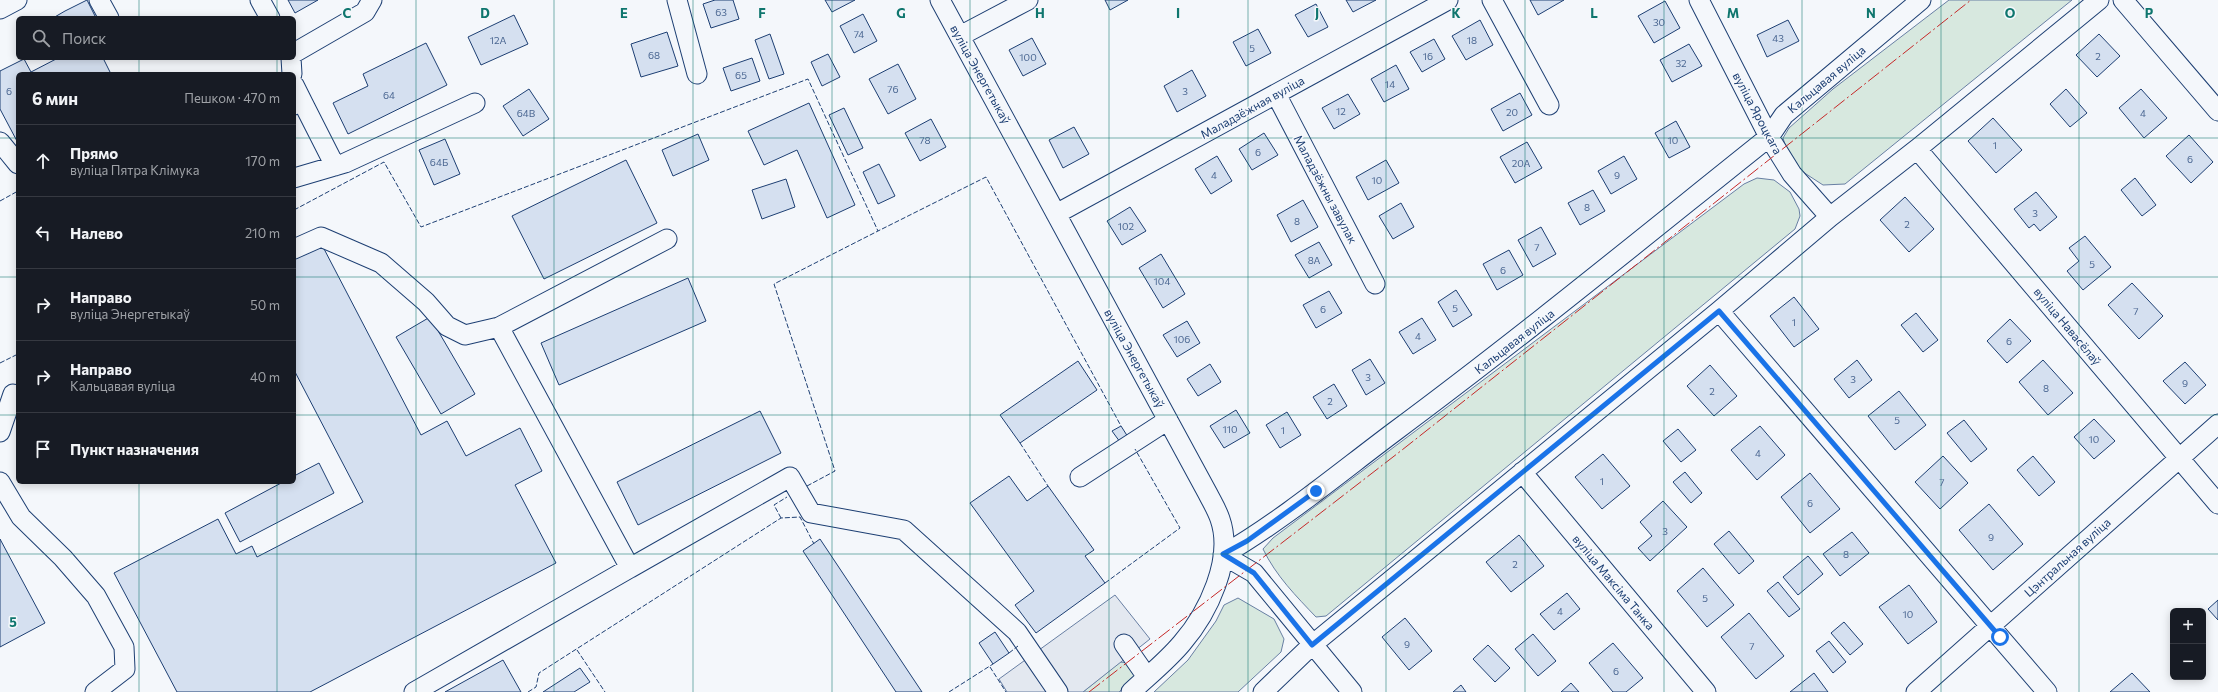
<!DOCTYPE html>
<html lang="ru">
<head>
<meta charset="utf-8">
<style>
  body { margin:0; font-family:Commissioner,sans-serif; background:#242831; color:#f1f3f6 }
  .controls { position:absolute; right:12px; bottom:12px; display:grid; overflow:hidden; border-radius:6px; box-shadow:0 2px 10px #0003 }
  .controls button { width:36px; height:36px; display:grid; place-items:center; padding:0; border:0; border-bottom:1px solid #363941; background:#171b24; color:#f1f3f6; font:20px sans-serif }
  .stop { position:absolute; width:12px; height:12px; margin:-9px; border:3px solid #1a73e8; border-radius:50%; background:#fff }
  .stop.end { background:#1a73e8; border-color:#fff; box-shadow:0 1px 4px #0008 }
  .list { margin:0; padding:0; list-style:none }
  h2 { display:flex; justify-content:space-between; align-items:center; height:52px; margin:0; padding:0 16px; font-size:17px }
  h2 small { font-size:13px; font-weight:400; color:#9ea1a6 }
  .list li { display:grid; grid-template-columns:26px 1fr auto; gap:12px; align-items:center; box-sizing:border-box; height:72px; padding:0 16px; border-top:1px solid #363941 }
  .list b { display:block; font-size:15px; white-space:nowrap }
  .list p { margin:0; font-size:13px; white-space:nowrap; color:#9ea1a6 }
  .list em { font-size:13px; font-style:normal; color:#9ea1a6 }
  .icon { flex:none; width:22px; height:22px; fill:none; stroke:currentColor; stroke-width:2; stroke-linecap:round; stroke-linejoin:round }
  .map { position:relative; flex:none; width:2218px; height:692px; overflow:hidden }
  .search { position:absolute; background:#171b24; box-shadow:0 2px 10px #0003; left:16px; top:16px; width:280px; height:44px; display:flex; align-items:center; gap:10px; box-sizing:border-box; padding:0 14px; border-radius:6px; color:#9ea1a6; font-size:15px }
  .panel { position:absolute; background:#171b24; box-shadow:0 2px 10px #0003; left:16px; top:72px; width:280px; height:412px; border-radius:6px }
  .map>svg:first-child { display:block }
  .green { fill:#d7e8df; stroke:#687fa3 }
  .parking { fill:#e3e8f0; stroke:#687fa3 }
  .building { fill:#d5e0f0; stroke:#1d3f73 }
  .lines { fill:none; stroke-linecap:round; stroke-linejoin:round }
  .minor-casing { stroke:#1d3f73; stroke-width:21 }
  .minor { stroke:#f4f7fb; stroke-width:19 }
  .fence { stroke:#1d3f73; stroke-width:1; stroke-dasharray:5 2; stroke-linecap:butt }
  .power { stroke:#c62828; stroke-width:1; stroke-dasharray:14 3 2 3; stroke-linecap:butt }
  .route { stroke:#1a73e8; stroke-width:5 }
  .grid { fill:none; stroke:#0f766e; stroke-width:1; stroke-opacity:0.55 }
  .labels { text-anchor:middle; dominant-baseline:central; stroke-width:3; stroke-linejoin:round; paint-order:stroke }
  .number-label { font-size:10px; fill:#4b6792 }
  .street-label { font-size:12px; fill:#1d3f73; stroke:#f4f7fb }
  .grid-label { font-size:13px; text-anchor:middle; font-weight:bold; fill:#0f766e; stroke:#f4f7fb; stroke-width:3; stroke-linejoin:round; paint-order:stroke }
</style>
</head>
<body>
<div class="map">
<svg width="2218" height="692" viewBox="0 0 2218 692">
  <rect width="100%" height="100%" fill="#f4f7fb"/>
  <path class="green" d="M1949,0H2072L1845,184L1823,185L1803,172L1789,158L1783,138L1789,128L1833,89Z
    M1757,178L1774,180L1790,192L1799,209L1800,216L1795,229L1326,616L1316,617C1296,596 1276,576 1263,549L1273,538L1744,184Z
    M1238,598L1274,619L1284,639L1281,652L1238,692H1154L1188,660L1216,621L1224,605Z
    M1120,662L1129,663L1135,672V678L1119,692H1083Z"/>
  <path class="parking" d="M1115,595L1150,639L1083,692H1007L999,679Z"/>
  <path class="building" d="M87,0L96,18H53L65,11Z
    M288,0H318L295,13Z
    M715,0H733L739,19L711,28L703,4Z
    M825,0H855L832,12Z
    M1105,0H1128L1110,10Z
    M1346,0H1376L1353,12Z
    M1530,0H1564L1538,15Z
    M1665,1L1680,28L1654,43L1638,16Z
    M1316,4L1328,27L1308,37L1295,15Z
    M863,14L877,41L854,53L840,26Z
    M514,15L528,44L481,65L468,37Z
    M1480,20L1493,45L1466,60L1452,36Z
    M1788,20L1799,41L1767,57L1757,35Z
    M1258,29L1271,53L1246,66L1233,42Z
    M667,32L678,66L641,77L631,44Z
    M770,34L784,74L769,79L755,40Z
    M2099,34L2120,56L2097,77L2076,55Z
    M1032,38L1046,64L1023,76L1009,50Z
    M1434,39L1445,59L1422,72L1410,52Z
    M426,43L447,85L348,134L333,103L368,86L363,74Z
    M1689,44L1702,66L1672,82L1660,60Z
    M828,54L840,77L822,86L811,62Z
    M103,58L111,74H18V143L0,109V71L24,59L31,72L58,58Z
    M752,58L760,81L731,91L723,68Z
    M898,64L916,99L888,114L869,79Z
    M1396,65L1409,89L1384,102L1371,79Z
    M1192,70L1206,96L1177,112L1164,86Z
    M529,89L549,119L523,136L503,106Z
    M2066,89L2087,113L2070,127L2050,104Z
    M2141,89L2167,118L2144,138L2119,108Z
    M1520,93L1532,115L1503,131L1491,109Z
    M1348,94L1360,114L1334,129L1322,108Z
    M809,103L855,205L827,218L797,150L764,165L748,131Z
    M844,108L863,148L848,155L829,115Z
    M1993,118L2022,150L1996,173L1968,141Z
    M931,119L946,147L920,161L905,133Z
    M1676,121L1690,147L1669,158L1655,133Z
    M1074,127L1089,154L1063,168L1049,140Z
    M1264,133L1278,155L1252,170L1239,149Z
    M698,134L709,160L673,176L662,150Z
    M2189,135L2213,162L2191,183L2166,156Z
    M445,139L460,174L434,185L419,150Z
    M1527,142L1542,168L1515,183L1500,157Z
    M1217,156L1232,181L1211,194L1195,169Z
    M1624,156L1637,179L1611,194L1598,171Z
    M626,160L657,223L544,279L512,216Z
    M1386,160L1399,183L1368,200L1356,177Z
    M879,164L895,196L878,204L863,172Z
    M2135,178L2156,205L2142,216L2121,190Z
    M786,179L795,207L762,219L752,190Z
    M1593,190L1605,211L1580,225L1568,203Z
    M2036,192L2057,217L2040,231L2034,224L2029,228L2014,209Z
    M1905,197L1934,229L1909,252L1880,220Z
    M1303,200L1318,227L1291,242L1277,215Z
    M1401,203L1414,227L1393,239L1379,216Z
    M1130,207L1146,231L1122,245L1107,221Z
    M1541,227L1556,254L1533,267L1518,240Z
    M2085,236L2111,267L2083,290L2067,271L2079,261L2069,248Z
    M1319,242L1332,265L1309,278L1295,255Z
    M322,245L421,435L447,421L466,456L520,428L542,471L515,485L556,563L310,692H177L114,573L218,519L236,554L252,546L257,557L363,502L294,370V260Z
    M1509,250L1523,275L1497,290L1483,264Z
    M1161,254L1185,294L1163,308L1139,268Z
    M688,278L706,321L559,385L541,343Z
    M2132,283L2163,316L2139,339L2108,305Z
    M1456,290L1472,315L1453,327L1438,302Z
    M1329,291L1342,313L1316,328L1303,305Z
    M1794,297L1819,329L1794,347L1770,316Z
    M1916,313L1938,340L1923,352L1901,325Z
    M430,317L475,394L441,414L396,337Z
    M1422,318L1436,340L1413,354L1399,332Z
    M2010,319L2031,341L2007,363L1987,341Z
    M1187,321L1200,343L1177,357L1163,335Z
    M1370,359L1385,383L1366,395L1352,370Z
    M1857,360L1872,380L1849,398L1834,379Z
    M2043,360L2073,393L2048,415L2019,382Z
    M1078,361L1097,390L1020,443L1000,415Z
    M2185,362L2206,385L2185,404L2163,381Z
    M1210,364L1221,382L1198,396L1187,379Z
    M1710,365L1737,396L1714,416L1687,386Z
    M1334,384L1347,406L1327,419L1313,397Z
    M1899,391L1926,425L1895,450L1868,416Z
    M1236,410L1250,433L1224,448L1210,426Z
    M760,411L781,453L638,525L617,482Z
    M1287,412L1301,435L1280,448L1266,425Z
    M2094,419L2115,441L2094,459L2074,437Z
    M1964,420L1987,449L1971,462L1947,433Z
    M1121,426L1128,437L1120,442L1112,431Z
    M1760,426L1785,455L1757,480L1731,450Z
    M1678,429L1696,450L1681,462L1663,441Z
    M1603,454L1630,486L1602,509L1575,477Z
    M1943,456L1968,483L1940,509L1915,482Z
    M2033,456L2055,482L2039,496L2017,470Z
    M319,463L334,493L240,542L225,513L283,482H294V476Z
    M1685,472L1702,493L1691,503L1673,482Z
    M1810,473L1840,509L1810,533L1781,497Z
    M1009,476L1027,501L1048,486L1094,550L1085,556L1105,583L1036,633L1015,605L1034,591L970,503Z
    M1663,501L1687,527L1650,561L1638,548L1652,536L1640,522Z
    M1989,504L2023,544L1993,570L1959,530Z
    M1729,531L1754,561L1739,574L1714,544Z
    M1852,532L1869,553L1840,576L1823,554Z
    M1519,535L1544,566L1511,592L1486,562Z
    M0,539L45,623L0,647Z
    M820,539L922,692H896L803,551Z
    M1808,556L1823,574L1798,595L1783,577Z
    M1703,568L1734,605L1707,627L1677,591Z
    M1778,582L1800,609L1789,617L1767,591Z
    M1909,585L1937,622L1908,644L1879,607Z
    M1567,593L1580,609L1554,630L1540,614Z
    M2218,600V620L2208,609Z
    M1749,613L1784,656L1756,679L1721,637Z
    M1405,618L1432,651L1409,670L1382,637Z
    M1844,622L1863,644L1850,655L1831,633Z
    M995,632L1009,653L993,664L979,643Z
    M1533,634L1556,661L1538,676L1515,649Z
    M1829,641L1846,662L1833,673L1816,651Z
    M1613,643L1643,678L1626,692H1613L1589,663Z
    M1488,645L1510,668L1495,682L1473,659Z
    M503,660L521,692H445Z
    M580,668L590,682L574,692H543Z
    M1814,673L1828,692H1790Z
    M2132,673L2150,692H2110Z
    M1571,683L1579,692H1561Z
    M1461,685L1466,692H1453Z"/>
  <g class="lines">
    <g class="minor-casing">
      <path id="minor" d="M99,0L109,18
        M260,0L270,18
        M677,0L697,74
        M940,0L1208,494C1212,502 1217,510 1220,519C1234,559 1208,613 1182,643C1167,661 1148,676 1131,692
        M1492,0L1549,105
        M1699,0L1769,137L1792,174L1830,217
        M2123,0L2218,111
        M0,9L17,0
        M960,36L1028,0
        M294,53L365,12L372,0
        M291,58L292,74
        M294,85L302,101L294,105
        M1276,94L1375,284
        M302,101L335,166
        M0,142L18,164
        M1917,149L2218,504
        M294,178L345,163L475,103
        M1056,214L1448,0
        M294,249L321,237L381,263L426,302L447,326L465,335L499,327L667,239
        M1719,311L2047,692
        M0,432L13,394
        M1522,472L1706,692
        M1080,477L1168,420
        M0,482L21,517L63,558L96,596L124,647L125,669L95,692
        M1223,555C1283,520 1338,474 1394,432C1522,337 1645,236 1769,137L1784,115L1921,0
        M1223,555L1254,573L1352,692
        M630,568L790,477L811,513L904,530L1017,632L1058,692
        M1124,644L1147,677
        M414,692L630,568L499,327
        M1263,692L1312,645L1719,311L1830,217L1917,149L2099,0
        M1916,692L2218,424"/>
    </g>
    <use href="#minor" class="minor"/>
    <path class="fence" d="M0,201L18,191
      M294,210L384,162L421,227L808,79L878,231L986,177L1121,426
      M0,363L18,354
      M1020,443L1048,486
      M807,486L835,471L774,284L878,231
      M781,518L774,505L787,497
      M1105,583L1180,528L1135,449
      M577,650L605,692
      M1009,653L1018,646
      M990,667L1006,692
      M528,692L536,687L539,673L781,518L800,517L814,544
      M949,692L993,664"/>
    <path class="power" d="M1089,692L1402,450L1971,0"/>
  </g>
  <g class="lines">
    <path class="route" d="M1316,491L1247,541L1223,554L1254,573L1312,645L1719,311L2000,637"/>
  </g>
  <path class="grid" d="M139,0V18M277,0V18M416,0V692M554,0V692M693,0V692M832,0V692M970,0V692M1109,0V692M1248,0V692M1386,0V692M1525,0V692M1664,0V692M1802,0V692M1941,0V692M2079,0V692M139,58V74M277,58V74M0,138H18M294,138H2218M0,277H18M294,277H2218M0,415H18M294,415H2218M139,482V692M277,482V692M0,554H2218"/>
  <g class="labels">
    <g class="number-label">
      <text x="721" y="12">63</text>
      <text x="1659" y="22">30</text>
      <text x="859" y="34">74</text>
      <text x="1778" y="38">43</text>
      <text x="498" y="40">12А</text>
      <text x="1472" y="40">18</text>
      <text x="1252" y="48">5</text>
      <text x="654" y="55">68</text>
      <text x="1428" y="56">16</text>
      <text x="2098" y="56">2</text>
      <text x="1028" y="57">100</text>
      <text x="1681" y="63">32</text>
      <text x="741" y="75">65</text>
      <text x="1390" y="84">14</text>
      <text x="893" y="89">76</text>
      <text x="9" y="91">6</text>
      <text x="1185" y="91">3</text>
      <text x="389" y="95">64</text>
      <text x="1341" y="111">12</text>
      <text x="1512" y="112">20</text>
      <text x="526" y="113">64В</text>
      <text x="2143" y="113">4</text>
      <text x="925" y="140">78</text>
      <text x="1673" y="140">10</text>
      <text x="1995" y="145">1</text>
      <text x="1258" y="152">6</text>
      <text x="2190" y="159">6</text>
      <text x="439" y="162">64Б</text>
      <text x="1521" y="163">20А</text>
      <text x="1214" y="175">4</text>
      <text x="1617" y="175">9</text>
      <text x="1377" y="180">10</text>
      <text x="1587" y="207">8</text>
      <text x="2035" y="213">3</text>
      <text x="1297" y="221">8</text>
      <text x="1907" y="224">2</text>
      <text x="1126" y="226">102</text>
      <text x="1537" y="247">7</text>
      <text x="1314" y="260">8А</text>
      <text x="2092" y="264">5</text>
      <text x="1503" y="270">6</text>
      <text x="1162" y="281">104</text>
      <text x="1455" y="308">5</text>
      <text x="1323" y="309">6</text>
      <text x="2136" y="311">7</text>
      <text x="1794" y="322">1</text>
      <text x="1418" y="336">4</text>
      <text x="1182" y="339">106</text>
      <text x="2009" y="341">6</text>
      <text x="1368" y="377">3</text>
      <text x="1853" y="379">3</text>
      <text x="2185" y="383">9</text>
      <text x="2046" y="388">8</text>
      <text x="1712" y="391">2</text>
      <text x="1330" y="401">2</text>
      <text x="1897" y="420">5</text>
      <text x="1230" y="429">110</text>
      <text x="1283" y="430">1</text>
      <text x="2094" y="439">10</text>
      <text x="1758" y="453">4</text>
      <text x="1602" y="481">1</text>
      <text x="1942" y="482">7</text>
      <text x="1810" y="503">6</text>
      <text x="1665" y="531">3</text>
      <text x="1991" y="537">9</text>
      <text x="1846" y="554">8</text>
      <text x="1515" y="564">2</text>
      <text x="1705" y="598">5</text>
      <text x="1560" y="611">4</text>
      <text x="1908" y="614">10</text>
      <text x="1407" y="644">9</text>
      <text x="1752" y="646">7</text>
      <text x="1616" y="671">6</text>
    </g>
    <g class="street-label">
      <text transform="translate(981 74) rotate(61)">вуліца Энергетыкаў</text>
      <text transform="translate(1826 79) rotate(-40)">Кальцавая вуліца</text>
      <text transform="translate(1252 107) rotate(-29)">Маладзёжная вуліца</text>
      <text transform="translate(1758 113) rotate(62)">вуліца Яроцкага</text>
      <text transform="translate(1326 189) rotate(62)">Маладзёжны завулак</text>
      <text transform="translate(2068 326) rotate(50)">вуліца Навасёлаў</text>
      <text transform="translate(1514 341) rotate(-38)">Кальцавая вуліца</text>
      <text transform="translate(1135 358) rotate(61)">вуліца Энергетыкаў</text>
      <text transform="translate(2067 557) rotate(-42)">Цэнтральная вуліца</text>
      <text transform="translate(1614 582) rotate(50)">вуліца Максіма Танка</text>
    </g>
  </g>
  <g class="grid-label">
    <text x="347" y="18">C</text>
    <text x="485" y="18">D</text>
    <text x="624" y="18">E</text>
    <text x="762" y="18">F</text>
    <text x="901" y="18">G</text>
    <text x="1040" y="18">H</text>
    <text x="1178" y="18">I</text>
    <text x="1317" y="18">J</text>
    <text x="1456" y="18">K</text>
    <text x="1594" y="18">L</text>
    <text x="1733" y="18">M</text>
    <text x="1871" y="18">N</text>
    <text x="2010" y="18">O</text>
    <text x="2149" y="18">P</text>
    <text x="13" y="627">5</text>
  </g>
</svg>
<div class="controls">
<button>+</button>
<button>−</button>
</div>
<div class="stop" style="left:2000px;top:637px"></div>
<div class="stop end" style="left:1316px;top:491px"></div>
<div class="search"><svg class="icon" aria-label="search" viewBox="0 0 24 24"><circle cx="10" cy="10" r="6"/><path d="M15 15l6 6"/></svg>Поиск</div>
<section class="panel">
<h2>6 мин<small>Пешком · 470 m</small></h2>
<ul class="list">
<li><svg class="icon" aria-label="ahead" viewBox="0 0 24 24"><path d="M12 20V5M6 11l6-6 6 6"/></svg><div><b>Прямо</b><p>вуліца Пятра Клімука</p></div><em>170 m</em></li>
<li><svg class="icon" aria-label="left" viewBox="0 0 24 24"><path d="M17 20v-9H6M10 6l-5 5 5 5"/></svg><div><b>Налево</b></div><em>210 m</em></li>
<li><svg class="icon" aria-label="right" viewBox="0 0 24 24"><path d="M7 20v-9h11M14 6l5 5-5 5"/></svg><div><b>Направо</b><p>вуліца Энергетыкаў</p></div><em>50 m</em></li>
<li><svg class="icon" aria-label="right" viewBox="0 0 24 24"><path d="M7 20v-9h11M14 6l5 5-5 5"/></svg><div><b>Направо</b><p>Кальцавая вуліца</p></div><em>40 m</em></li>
<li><svg class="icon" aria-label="arrive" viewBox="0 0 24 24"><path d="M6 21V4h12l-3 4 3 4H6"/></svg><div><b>Пункт назначения</b></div></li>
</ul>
</section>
</div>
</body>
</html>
